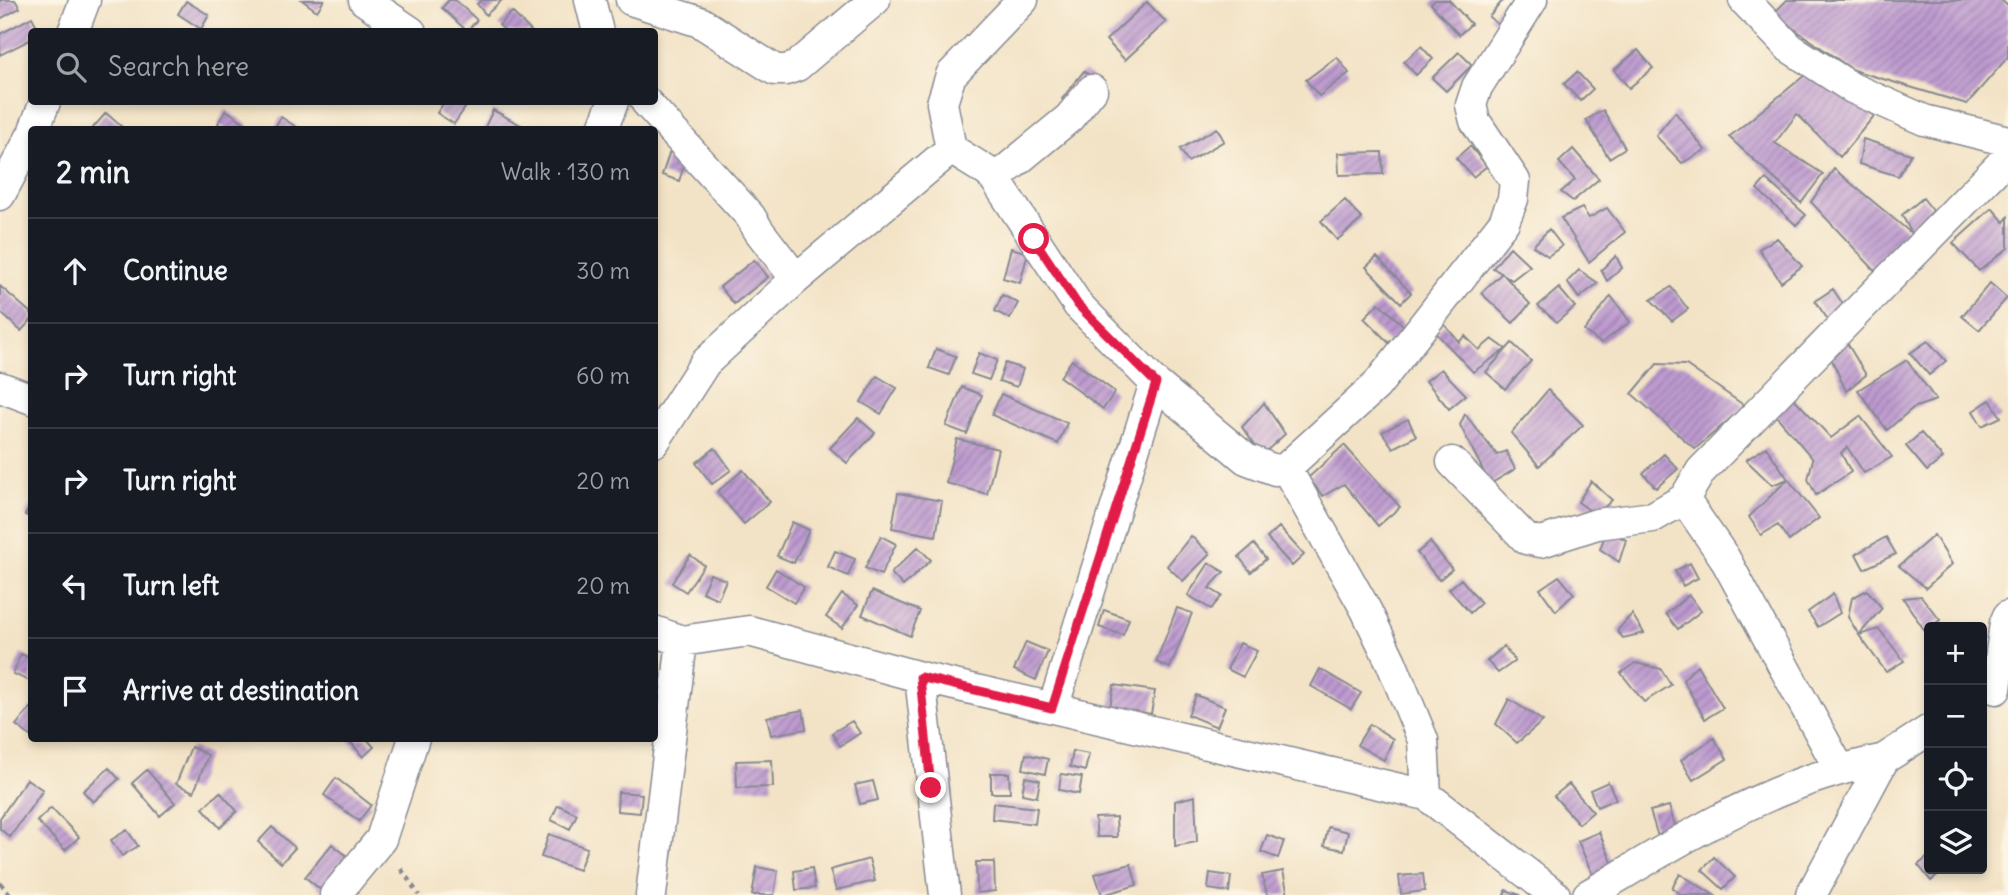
<!DOCTYPE html>
<html lang="en">
<head>
<meta charset="utf-8">
<style>
  body { margin:0; font-family:Delius,sans-serif; background:#242831; color:#f1f3f6 }
  .controls { position:absolute; right:21px; bottom:21px; display:grid; overflow:hidden; border-radius:7px; box-shadow:0 4px 10px #0003 }
  .controls button { width:63px; height:63px; display:grid; place-items:center; padding:0; border:0; border-bottom:2px solid #363941; background:#171b24; color:#f1f3f6; font:35px sans-serif }
  .stop { position:absolute; width:21px; height:21px; margin:-16px; border:5px solid #e11d48; border-radius:50%; background:#fff }
  .stop.end { background:#e11d48; border-color:#fff; box-shadow:0 2px 7px #0008 }
  .list { margin:0; padding:0; list-style:none }
  h2 { display:flex; justify-content:space-between; align-items:center; height:91px; margin:0; padding:0 28px; font-size:30px }
  h2 small { font-size:23px; font-weight:400; color:#9ea1a6 }
  .list li { display:grid; grid-template-columns:46px 1fr auto; gap:21px; align-items:center; box-sizing:border-box; height:105px; padding:0 28px; border-top:2px solid #363941 }
  .list b { display:block; font-size:26px; white-space:nowrap }
  .list em { font-size:23px; font-style:normal; color:#9ea1a6 }
  .icon { flex:none; width:38px; height:38px; fill:none; stroke:currentColor; stroke-width:2; stroke-linecap:round; stroke-linejoin:round }
  .map { position:relative; flex:none; width:2008px; height:895px; overflow:hidden }
  .search { position:absolute; background:#171b24; box-shadow:0 4px 10px #0003; left:28px; top:28px; width:630px; height:77px; display:flex; align-items:center; gap:18px; box-sizing:border-box; padding:0 24px; border-radius:7px; color:#9ea1a6; font-size:26px }
  .panel { position:absolute; background:#171b24; box-shadow:0 4px 10px #0003; left:28px; top:126px; width:630px; height:616px; border-radius:7px }
  .map>svg:first-child { display:block }
  .building { fill:url(#building-hatch) }
  .lines { fill:none; stroke-linecap:round; stroke-linejoin:round }
  .minor-casing { stroke:#878992; stroke-width:33 }
  .path { stroke:#878992; stroke-width:4.5; stroke-dasharray:5 5; stroke-linecap:butt }
  .minor { stroke:#fff; stroke-width:30 }
  .route { stroke:#e11d48; stroke-width:9 }
</style>
</head>
<body>
<div class="map">
<svg width="2008" height="895" viewBox="0 0 2008 895">
  <defs>
    <pattern id="building-hatch" width="6" height="6" patternUnits="userSpaceOnUse" patternTransform="scale(1.75)"><rect width="6" height="6" fill="#bd9acf"/><path d="M-1 1l2-2M0 6l6-6M5 7l2-2" fill="none" stroke="#997eab"/></pattern>
  </defs>
  <rect width="100%" height="100%" fill="#fcf5e5"/>
  <filter id="ink" filterUnits="userSpaceOnUse"><feTurbulence type="fractalNoise" baseFrequency=".0143" numOctaves="2"/><feDisplacementMap in="SourceGraphic" scale="14" xChannelSelector="R" yChannelSelector="G"/><feConvolveMatrix kernelMatrix="1 2 1 2 8 2 1 2 1" color-interpolation-filters="sRGB"/></filter>
  <filter id="wash" filterUnits="userSpaceOnUse"><feTurbulence type="fractalNoise" baseFrequency=".00686" numOctaves="4" result="noise"/><feDisplacementMap in="SourceGraphic" scale="28" xChannelSelector="R" yChannelSelector="G"/><feGaussianBlur stdDeviation="1.57" result="paint"/><feColorMatrix in="noise" values="0 0 0 0 0 0 0 0 0 0 0 0 0 0 0 0 0 1.4 0 .05"/><feComposite in="paint" operator="in"/></filter>
  <g filter="url(#wash)">
    <rect width="100%" height="100%" fill="#f3e3c6"/>
    <g id="blocks">
      <path class="building" d="M0,0H15L20,8L0,19Z
        M302,0H324L317,11Z
        M449,0H455L477,20L467,31L442,8Z
        M482,0H502L486,15L477,4Z
        M1435,0H1449L1471,24L1459,35L1431,4Z
        M1503,0H1514L1522,7L1503,29L1489,17Z
        M1787,0H2001L2008,6V57L1967,104L1853,70L1773,14Z
        M186,1L209,15L201,29L178,14Z
        M1147,2L1166,22L1125,60L1106,40Z
        M512,12L532,32H506L499,25Z
        M32,17L40,32H32V39L0,55V34Z
        M1421,46L1433,59L1416,75L1404,62Z
        M1638,50L1653,68L1629,88L1614,70Z
        M1459,52L1472,65L1446,91L1432,78Z
        M1337,57L1349,73L1319,96L1306,80Z
        M1084,71L1094,79L1071,107L1062,99Z
        M1810,71L1874,116L1840,157L1797,114L1775,143L1823,174L1801,203L1729,137Z
        M1577,72L1593,89L1580,101L1564,84Z
        M444,102H469L454,124L437,113Z
        M226,110L248,125L245,130H226L218,123Z
        M493,110L530,130L484,129Z
        M1603,110L1625,148L1609,158L1586,120Z
        M1675,112L1705,150L1682,163L1656,136Z
        M106,113L121,126L119,130H91Z
        M281,117L301,130H273Z
        M1217,128L1224,141L1188,162L1180,149Z
        M1863,139L1911,154L1898,176L1859,164Z
        M1470,146L1487,166L1473,177L1456,158Z
        M1573,149L1599,179L1573,201L1561,192L1575,180L1559,162Z
        M670,151L687,157L679,181L662,175Z
        M1382,152L1383,174L1339,175L1338,153Z
        M1834,169L1917,238L1880,276L1811,202Z
        M1766,179L1806,215L1796,225L1757,189Z
        M1923,198L1933,211L1912,234L1902,215Z
        M1345,200L1362,219L1337,240L1321,221Z
        M1582,208L1589,218L1607,208L1625,232L1589,262L1561,218Z
        M1992,208L2004,222L2008,217V248L1979,271L1953,243Z
        M1549,229L1562,246L1548,256L1533,246Z
        M1777,238L1802,266L1781,282L1759,249Z
        M1510,247L1530,266L1512,280L1493,268Z
        M1011,248L1028,253L1020,283L1003,278Z
        M1616,256L1622,268L1607,281L1601,270Z
        M1377,257L1411,293L1401,303L1366,267Z
        M754,260L768,277L734,304L720,287Z
        M1579,270L1598,283L1579,298L1567,282Z
        M1502,273L1530,304L1513,323L1481,293Z
        M1990,283L2007,298L1979,330L1962,316Z
        M0,286L32,314V319L21,331L0,312Z
        M1671,287L1688,309L1672,321L1651,300Z
        M1559,288L1575,307L1557,322L1538,306Z
        M1833,289L1846,309L1829,321L1815,301Z
        M1002,295L1018,303L1010,319L995,311Z
        M1611,296L1630,322L1601,343L1584,331Z
        M1379,303L1405,327L1389,343L1364,318Z
        M1444,324L1459,342L1465,336L1479,350L1492,339L1506,349L1473,372L1436,333Z
        M1928,341L1946,361L1929,375L1910,353Z
        M1512,343L1531,361L1505,389L1486,372Z
        M1847,343L1866,375L1846,391L1831,358Z
        M936,349L956,356L949,375L929,368Z
        M979,353L997,360L989,380L971,374Z
        M1072,360L1115,392L1103,409L1060,377Z
        M1907,360L1936,400L1913,408L1887,430L1858,390Z
        M1005,363L1023,369L1017,387L999,381Z
        M1657,364L1686,365L1745,406L1695,449L1632,394Z
        M1441,369L1466,395L1449,409L1426,381Z
        M877,376L897,388L881,414L861,402Z
        M962,387L982,395L967,434L946,426Z
        M1548,390L1583,425L1539,466L1511,433Z
        M1789,393L1831,438L1860,416L1892,457L1864,473L1847,447L1841,453L1851,472L1816,495L1808,479L1813,459L1773,412Z
        M1001,394L1067,423L1058,444L992,415Z
        M1990,400L2001,417L1982,426L1973,411Z
        M1264,403L1285,434L1262,455L1242,427Z
        M1465,414L1497,455L1506,451L1515,469L1490,484L1460,425Z
        M858,418L875,433L847,463L830,448Z
        M1408,419L1416,436L1393,448L1382,432Z
        M1921,433L1943,458L1927,471L1906,446Z
        M957,439L998,449L987,494L946,483Z
        M1344,445L1400,507L1378,526L1344,484L1323,496L1308,478Z
        M1766,447L1788,479L1819,518L1789,541L1778,525L1761,535L1749,517L1788,479L1772,485L1746,460Z
        M715,448L731,470L712,484L696,463Z
        M1664,454L1678,469L1656,488L1643,473Z
        M743,470L770,502L744,524L717,492Z
        M1591,481L1612,500L1596,515L1578,502Z
        M898,493L942,501L936,536L892,528Z
        M32,502V518L25,515Z
        M792,522L809,530L794,563L777,556Z
        M1279,527L1304,555L1292,566L1267,538Z
        M1607,530L1626,540L1619,562L1600,549Z
        M1934,535L1952,564L1926,588L1899,566Z
        M881,536L896,544L881,575L865,568Z
        M1191,536L1210,554L1183,581L1167,566Z
        M1886,537L1896,554L1864,569L1856,554Z
        M1430,542L1452,569L1439,580L1417,553Z
        M1254,544L1266,559L1251,572L1239,557Z
        M918,547L931,560L903,586L891,573Z
        M835,551L855,559L848,576L828,567Z
        M690,555L704,565L686,592L672,583Z
        M1209,563L1224,572L1209,588L1222,596L1211,609L1188,595Z
        M1690,563L1698,578L1683,586L1675,571Z
        M776,569L804,587L794,603L766,586Z
        M710,574L726,580L718,599L702,592Z
        M1559,576L1574,594L1556,611L1540,589Z
        M1461,579L1481,603L1470,613L1449,589Z
        M1867,590L1882,608L1859,635L1848,617L1852,598Z
        M872,591L920,611L910,636L862,615Z
        M842,594L858,605L842,628L826,617Z
        M1833,594L1840,613L1818,627L1808,612Z
        M1689,595L1701,611L1678,629L1666,614Z
        M1921,596L1940,620L1925,631L1903,598Z
        M1177,608L1192,613L1170,668L1156,662Z
        M1104,610L1129,619L1123,635L1099,627Z
        M1632,614L1644,633L1623,638L1617,631Z
        M1879,629L1904,661L1886,672L1859,635Z
        M1026,642L1048,651L1036,680L1014,670Z
        M1240,643L1257,651L1243,677L1227,669Z
        M1504,646L1515,661L1498,673L1487,661Z
        M21,654L32,659V682L13,674Z
        M1635,663L1661,669L1671,685L1644,702L1621,673Z
        M1697,665L1723,708L1705,719L1683,680Z
        M1320,669L1361,693L1351,709L1311,686Z
        M1114,685L1155,691L1151,714L1110,707Z
        M1196,695L1225,707L1217,727L1188,715Z
        M1509,699L1543,721L1517,743L1496,724Z
        M32,706V734L30,736L16,725Z
        M654,709H665L664,728H654Z
        M803,710L806,729L771,735L767,717Z
        M852,721L860,733L840,746L832,733Z
        M1370,724L1393,739L1384,760L1357,745Z
        M347,738H366L374,747L363,757Z
        M1714,738L1727,759L1693,780L1681,760Z
        M191,747L208,755L194,792L176,784Z
        M1073,751L1089,754L1085,771L1070,767Z
        M1026,754L1048,759L1045,774L1023,769Z
        M772,760L773,787L737,788L736,761Z
        M109,768L119,779L93,802L83,791Z
        M147,770L175,803L160,816L132,783Z
        M991,773H1009L1010,793H991Z
        M1061,774L1082,777L1079,794L1059,790Z
        M1025,777L1040,780L1037,797L1022,794Z
        M336,778L371,805L359,821L324,795Z
        M27,779L43,790L10,837L0,829V818Z
        M873,781L878,800L860,804L855,785Z
        M1608,782L1616,799L1597,807L1590,790Z
        M1569,784L1593,812L1579,824L1554,796Z
        M220,792L237,811L220,828L203,808Z
        M618,792L642,794L640,813L617,811Z
        M1195,796L1197,842L1175,846V801Z
        M993,803L1037,808L1035,824L992,819Z
        M558,805L577,814L570,829L551,820Z
        M1669,806L1679,838L1660,843L1650,811Z
        M51,808L79,837L65,850L37,821Z
        M1116,817L1117,837H1097L1095,818Z
        M272,827L295,848L281,863L258,842Z
        M1328,827L1348,832L1344,850L1324,846Z
        M127,830L138,846L122,856L111,840Z
        M1599,832L1615,869L1594,878L1578,841Z
        M549,834L587,848L579,870L541,857Z
        M1267,835L1284,841L1278,858L1261,852Z
        M332,844L347,856L321,890L305,877Z
        M1929,856V869H1946L1931,881L1918,865Z
        M1714,857L1735,877L1723,889L1702,870Z
        M869,859L875,881L836,890L830,870Z
        M976,862H994L995,891L977,893Z
        M1131,864L1137,885L1102,895L1095,874Z
        M757,867L778,871L774,895H752Z
        M812,868L815,888L796,890L794,871Z
        M1283,871L1288,895H1267L1262,875Z
        M1210,873L1231,876L1229,892L1208,889Z
        M1423,874L1425,891L1401,894L1399,876Z
        M1680,874L1714,895H1682L1672,888Z
        M1506,890L1520,895H1504Z"/>
    </g>
  </g>
  <g filter="url(#ink)">
    <use href="#blocks" fill-opacity="0" stroke="#878992" stroke-width="2"/>
    <g class="lines">
      <g class="minor-casing">
        <path id="minor" d="M364,0L411,32
          M590,0L598,32
          M631,0L700,22L775,70H786L797,66L875,0
          M1744,0L1790,48L1852,88L1924,120L2008,141
          M73,32L85,0
          M646,102L750,216L759,231L796,279L705,363L654,442
          M34,130L45,102
          M602,130L613,102
          M951,149L988,172L995,179L1069,118L1092,90
          M995,179L1078,305L1155,383L1246,459L1275,470L1286,468L1376,386L1504,222L1513,199L1515,181L1475,121L1471,105L1477,87L1532,0
          M0,195L32,135
          M796,279L951,149L942,103L951,75L1023,0
          M0,387L32,399
          M1452,462L1526,539L1541,542L1597,524L1653,517L1684,499
          M1286,468L1366,610L1391,662L1423,740L1426,795
          M654,631L682,641L749,631L920,677L1426,795L1555,895
          M920,677L945,895
          M1996,689L2005,623L2008,616
          M1053,708L1155,383
          M1840,770L1724,557L1684,499L1701,471L2008,157
          M335,895L381,839L414,738
          M651,895L682,641
          M1588,895C1664,850 1742,800 1827,774C1845,768 1865,764 1884,759
          M1811,895L1884,759L1929,730"/>
      </g>
      <path class="path" d="M401,869L419,895
        M0,883L10,895"/>
      <use href="#minor" class="minor"/>
    </g>
  </g>
  <g class="lines" filter="url(#ink)">
    <path class="route" d="M931,788L920,677L1052,708L1156,383L1078,305L1034,239"/>
  </g>
</svg>
<div class="controls">
<button>+</button>
<button>−</button>
<button><svg class="icon" aria-label="locate" viewBox="0 0 24 24"><circle cx="12" cy="12" r="6"/><path d="M12 2v4M12 18v4M2 12h4M18 12h4"/></svg></button>
<button><svg class="icon" aria-label="layers" viewBox="0 0 24 24"><path d="M12 4l9 5-9 5-9-5zM3 14l9 5 9-5"/></svg></button>
</div>
<div class="stop" style="left:1034px;top:239px"></div>
<div class="stop end" style="left:931px;top:788px"></div>
<div class="search"><svg class="icon" aria-label="search" viewBox="0 0 24 24"><circle cx="10" cy="10" r="6"/><path d="M15 15l6 6"/></svg>Search here</div>
<section class="panel">
<h2>2 min<small>Walk · 130 m</small></h2>
<ul class="list">
<li><svg class="icon" aria-label="ahead" viewBox="0 0 24 24"><path d="M12 20V5M6 11l6-6 6 6"/></svg><div><b>Continue</b></div><em>30 m</em></li>
<li><svg class="icon" aria-label="right" viewBox="0 0 24 24"><path d="M7 20v-9h11M14 6l5 5-5 5"/></svg><div><b>Turn right</b></div><em>60 m</em></li>
<li><svg class="icon" aria-label="right" viewBox="0 0 24 24"><path d="M7 20v-9h11M14 6l5 5-5 5"/></svg><div><b>Turn right</b></div><em>20 m</em></li>
<li><svg class="icon" aria-label="left" viewBox="0 0 24 24"><path d="M17 20v-9H6M10 6l-5 5 5 5"/></svg><div><b>Turn left</b></div><em>20 m</em></li>
<li><svg class="icon" aria-label="arrive" viewBox="0 0 24 24"><path d="M6 21V4h12l-3 4 3 4H6"/></svg><div><b>Arrive at destination</b></div></li>
</ul>
</section>
</div>
</body>
</html>
